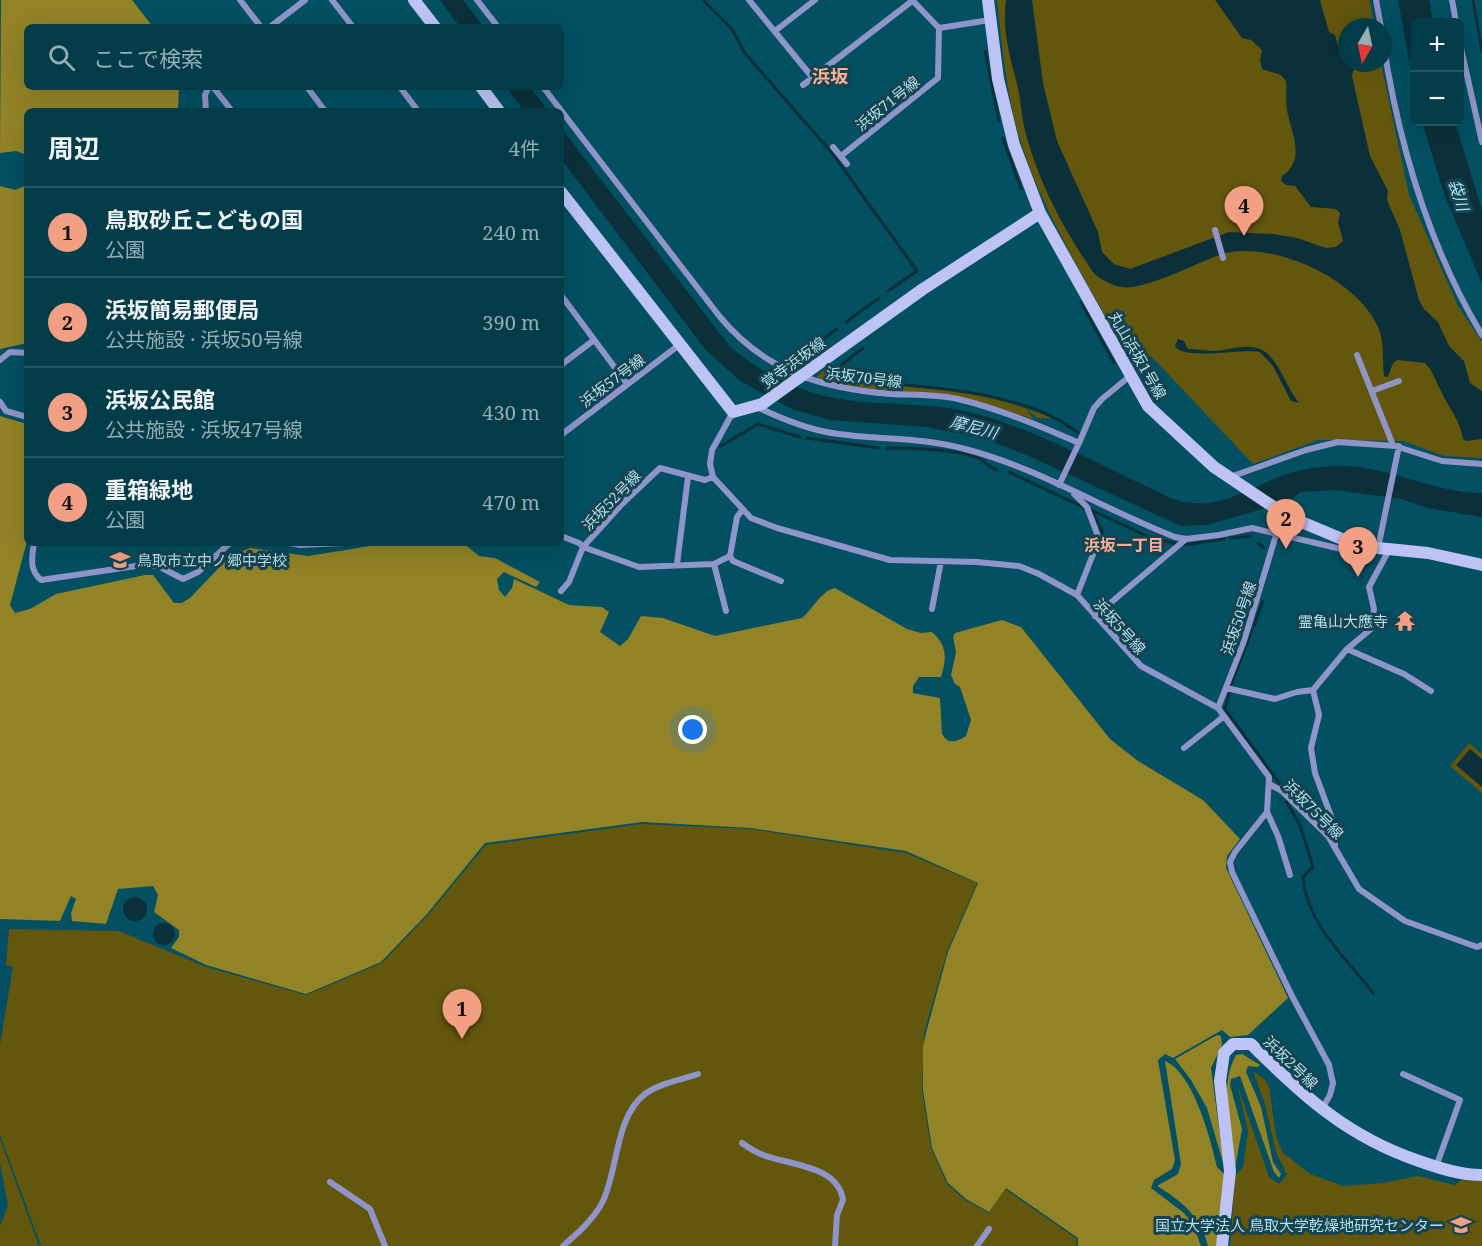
<!DOCTYPE html>
<html lang="ja">
<head>
<meta charset="utf-8">
<style>
  body { margin:0; font-family:"Noto Serif","Noto Sans JP",serif; background:#104753; color:#f1f3f6 }
  .controls { position:absolute; right:18px; top:18px; display:grid; overflow:hidden; border-radius:9px; box-shadow:0 6px 24px #0002 }
  .controls button { width:54px; height:54px; display:grid; place-items:center; padding:0; border:0; border-bottom:2px solid #235661; background:#023c49; color:#f1f3f6; font:30px sans-serif }
  .compass { position:absolute; left:1338px; top:18px; width:54px; height:54px; border-radius:50%; background:#023c49; box-shadow:0 6px 24px #0002; rotate:189deg }
  .you { position:absolute; left:693px; top:730px; width:21px; height:21px; margin:-15px; border:4px solid #fff; border-radius:50%; background:#1a73e8; box-shadow:0 0 0 9px #1a73e833 }
  .badge { display:grid; place-items:center; width:39px; height:39px; border-radius:50%; background:#f39f83; color:#111; font-size:20px; font-weight:700 }
  .pin { position:absolute; translate:-50% -50px; filter:drop-shadow(0 2px 3px #0008) }
  .pin::after { content:''; position:absolute; top:32px; width:21px; height:18px; background:inherit; clip-path:polygon(0 0,100% 0,50% 100%) }
  .list { margin:0; padding:0; list-style:none }
  h2 { display:flex; justify-content:space-between; align-items:center; height:78px; margin:0; padding:0 24px; font-size:26px }
  h2 small { font-size:20px; font-weight:400; color:#96adb4 }
  .list li { display:grid; grid-template-columns:39px 1fr auto; gap:18px; align-items:center; box-sizing:border-box; height:90px; padding:0 24px; border-top:2px solid #235661 }
  .list b { display:block; font-size:22px; white-space:nowrap }
  .list p { margin:0; font-size:20px; white-space:nowrap; color:#96adb4 }
  .list em { font-size:20px; font-style:normal; color:#96adb4 }
  .icon { flex:none; width:33px; height:33px; fill:none; stroke:currentColor; stroke-width:2; stroke-linecap:round; stroke-linejoin:round }
  .map { position:relative; flex:none; width:1482px; height:1246px; overflow:hidden }
  .search { position:absolute; background:#023c49; box-shadow:0 6px 24px #0002; left:24px; top:24px; width:540px; height:66px; display:flex; align-items:center; gap:15px; box-sizing:border-box; padding:0 21px; border-radius:9px; color:#96adb4; font-size:22px }
  .panel { position:absolute; background:#023c49; box-shadow:0 6px 24px #0002; left:24px; top:108px; width:540px; height:438px; border-radius:9px }
  .map>svg:first-child { display:block }
  .green { fill:#63570e }
  .forest { fill:#928327 }
  .water { fill:#0b303a }
  .lines { fill:none; stroke-linecap:round; stroke-linejoin:round }
  .stream { stroke:#0b303a; stroke-width:3 }
  .street { stroke:#8f95c9; stroke-width:6 }
  .secondary { stroke:#bdc4f5; stroke-width:12 }
  .labels { text-anchor:middle; dominant-baseline:central; stroke-width:6; stroke-linejoin:round; paint-order:stroke }
  .street-label { font-size:15px; fill:#b6deea; stroke:#154350 }
  .poi-label { font-size:15px; fill:#b6deea; stroke:#154350; text-anchor:end }
  .water-label { font-size:16px; font-style:italic; fill:#b2e4f4; stroke:#154350 }
  .neighbourhood-label { font-size:16px; font-weight:bold; fill:#fdae94; stroke:#154350 }
  .quarter-label { font-size:18px; font-weight:bold; fill:#fdae94; stroke:#154350 }
</style>
</head>
<body>
<div class="map">
<svg width="1482" height="1246" viewBox="0 0 1482 1246">
  <rect width="100%" height="100%" fill="#025061"/>
  <path class="green" d="M997,0H1370L1374,27H1347V63H1381L1409,195L1458,306L1482,342V458L1444,456L1403,441L1318,440L1253,464L1152,357L1122,346C1086,281 1040,207 1019,136C1006,92 1002,45 997,0Z
    M824,370C857,387 892,383 927,387C970,391 1012,402 1052,418H1037L1025,408L1034,420C994,404 950,395 908,392C877,389 846,390 817,377Z
    M1469,743L1482,754V793L1450,766Z
    M642,824L751,829L906,853L977,883L947,952L924,1033L922,1091L931,1148L947,1184L965,1200L989,1213L1005,1189L1077,1239L1076,1246H41L0,1135V1045L13,967L6,965L9,929L119,931L206,967L306,995L382,963L428,915L486,845Z
    M1253,1071L1265,1080L1269,1087L1276,1136L1282,1152L1310,1174L1343,1186L1382,1183L1418,1176L1455,1185L1461,1180L1482,1181V1246H1230L1235,1176L1243,1167L1248,1132L1237,1084L1269,1177L1279,1184L1287,1175L1276,1152L1265,1104Z
    M0,1139L39,1246H0V1226L8,1206L0,1163Z"/>
  <path class="forest" d="M1,0H132L153,27H27V87H179L178,111H27V155L16,151L0,153Z
    M27,185V343L0,349V186L15,190Z
    M0,416L27,424V541L10,605L15,613L30,609L56,594L145,575H153L174,603H182L191,597L230,556L250,548L308,556L389,543H463L479,556L495,558L540,582L536,587L504,572L497,579L499,590L505,597L512,588L514,579L569,605L602,607L609,612L600,632L620,646L628,639L641,616L663,618L715,636L802,618C813,609 821,591 835,588L907,629L921,633L932,632C947,645 947,658 941,677H919L913,686V693L940,698L942,734C949,745 956,742 966,736L971,720L960,687L955,684L951,675L956,652L953,637L955,633L1002,620L1021,627L1110,739L1138,761L1203,800L1240,839L1227,856L1226,868L1288,998L1248,1035L1230,1037L1222,1030L1173,1058L1165,1054L1158,1060L1175,1160L1172,1169L1154,1180L1151,1188L1184,1213L1193,1224L1201,1246H1078V1238L1006,1188L989,1212L966,1199L948,1183L932,1148L923,1090V1047L926,1033L948,952L978,883L906,851L751,828L642,822L485,843L427,914L381,962L306,994L206,965L171,948L179,937V930L154,912L158,895L153,886L118,889L106,924L72,921L71,913L76,899L71,896L60,921L0,919Z
    M1217,1035L1221,1036L1222,1045L1211,1068L1224,1166L1207,1108L1191,1080L1175,1059Z
    M1242,1054L1260,1065L1258,1067L1248,1066L1246,1072L1261,1107L1273,1162L1281,1174L1279,1178L1274,1172L1240,1076L1231,1079L1230,1085L1242,1129L1235,1168C1231,1133 1218,1087 1236,1055Z
    M1165,1061C1193,1072 1211,1140 1217,1167L1224,1174L1218,1246H1208C1201,1217 1182,1201 1157,1186L1178,1174L1181,1164Z"/>
  <path class="water" d="M440,0H463L484,27H460Z
    M1006,0H1032L1043,83L1057,141L1098,232L1102,252L1114,264L1130,269L1229,232L1273,234L1297,238L1326,248L1336,247L1343,241L1338,222L1340,213L1336,209L1311,207L1295,186L1286,185L1281,181L1282,176C1305,161 1293,136 1288,115C1285,104 1287,92 1286,81L1281,75L1262,69L1260,61L1262,50L1251,40L1242,38L1215,0H1320L1329,32L1335,35L1340,53L1354,68L1352,76L1370,156L1388,191L1387,200L1400,230L1419,300L1424,309L1438,322L1449,346L1464,361L1470,383L1482,391V439L1466,441L1463,439C1460,420 1449,408 1441,391C1435,381 1434,372 1425,363L1397,360C1390,364 1392,371 1387,377L1384,376C1382,359 1385,343 1378,327C1357,278 1269,238 1219,255C1195,264 1143,291 1121,287C1114,286 1101,280 1096,275C1091,271 1087,262 1083,257C1059,220 1037,177 1026,134C1021,116 1021,98 1016,80C1009,54 1002,28 1006,0Z
    M1398,0H1429L1433,22H1414V87Z
    M506,87H530L548,111H524Z
    M1422,122H1455L1482,210V284L1444,194Z
    M561,128L731,348C764,374 804,395 846,400C888,406 931,402 972,413C1039,430 1110,470 1173,499C1213,513 1246,490 1281,476C1295,470 1316,467 1330,466C1383,462 1431,493 1482,493V517L1427,508L1402,499L1334,490L1301,492L1293,498L1259,510L1207,525L1181,526L1031,457L983,438L926,427L830,420L792,409L740,381L705,349L561,159Z
    M1178,339L1184,341L1188,349C1197,349 1207,351 1216,351C1234,349 1255,340 1270,356C1282,369 1287,388 1299,403L1291,401L1273,366L1260,352C1241,348 1184,361 1175,346Z
    M1470,749L1482,759V787L1456,765Z
    M123 909a12 12 0 1 1 24 0a12 12 0 1 1-24 0Z
    M153 934a11 11 0 1 1 22 0a11 11 0 1 1-22 0Z"/>
  <g class="lines">
    <path class="stream" d="M703,0L732,29L744,52L832,153L917,271L888,291
      M1473,0L1482,51
      M985,51L999,121
      M1003,138L1021,189
      M1081,302L1114,363
      M846,322L879,298
      M818,343L837,329
      M863,348L831,373L848,380C916,387 1022,388 1078,433
      M793,357L806,349
      M807,438L878,448
      M721,446L758,424L800,437
      M887,448C910,448 962,449 982,460C988,464 989,468 997,470
      M1009,472L1083,507
      M1091,510L1149,537L1177,544
      M1092,512L1102,530L1100,544
      M1230,538L1250,536
      M1258,543L1264,548
      M1185,545L1224,539
      M1254,626L1263,601
      M1231,685L1252,630
      M1230,691L1225,709L1279,783
      M1286,801L1300,825L1313,867L1303,877C1306,923 1346,958 1373,993"/>
    <path class="street" d="M240,0L261,27
      M332,0L353,27
      M477,0L498,27
      M749,0L812,77
      M912,0L939,28L990,20
      M1376,0L1381,27
      M1452,0L1456,22
      M270,27L305,0
      M775,31L815,0
      M1383,42C1399,145 1428,245 1482,335
      M1460,44L1482,142
      M803,85L912,1
      M213,87L232,111
      M307,87L325,111
      M400,87L418,111
      M543,87L720,317C766,372 821,388 890,394C913,395 936,394 958,399C1000,409 1040,426 1079,443L1094,408L1102,399L1130,376
      M206,111L205,95L209,87
      M833,147L847,164
      M841,156L938,78L939,28
      M1215,230L1223,258
      M561,295L627,384
      M1357,355L1393,445
      M0,360L10,352L27,353
      M561,365L594,340
      M1372,391L1399,381
      M0,402L6,411L27,417
      M757,407C782,419 811,431 839,434C881,440 923,437 965,449C1039,468 1105,510 1175,537L1186,539L1219,535L1252,528L1358,553L1378,548L1399,446
      M733,412L712,450L710,464L713,477L751,518L777,528L890,560L977,562L1019,566L1039,574L1077,595L1141,666L1218,708L1269,777L1267,812L1235,852L1230,862L1232,872L1292,996L1329,1065L1333,1083L1330,1095L1322,1109
      M561,435L679,345
      M713,477L705,480L660,468L623,503L583,547L639,567L714,564L730,556L737,517L743,509
      M1230,477L1306,450L1338,442L1395,446L1442,461L1482,464
      M1059,485L1079,443
      M1074,494L1087,507L1099,539L1077,595
      M561,536L579,543L583,547L569,582L561,591
      M34,543C32,557 29,570 41,580L143,565L158,566L183,579L198,572L230,543
      M289,543L301,545L343,543
      M475,543H485
      M730,556L733,561L781,581
      M677,564L688,477
      M714,564L726,611
      M932,609L941,561
      M1095,616L1186,539
      M1347,649L1404,674L1431,691
      M1226,688L1275,699L1297,692L1313,690
      M1218,708L1244,641L1276,535L1287,516
      M1184,748L1223,717
      M1269,784L1282,791L1328,836L1359,889L1405,921L1477,947L1482,945
      M1267,812L1278,836L1290,875
      M1335,845L1334,824L1315,773L1311,748L1319,715L1313,690L1347,649L1371,629L1374,609L1369,587L1389,550
      M1403,1074L1460,1100L1436,1167
      M742,1143C749,1148 755,1152 763,1155C788,1165 838,1165 843,1200L837,1215L835,1246
      M330,1182L370,1209L385,1246
      M563,1246C578,1233 594,1219 603,1201C618,1170 615,1117 645,1094C660,1083 681,1080 698,1074
      M977,1246L989,1229"/>
    <path class="secondary" d="M414,0L435,27
      M988,0L998,79L1014,145L1040,213L1148,406L1214,467L1287,516L1342,539L1378,548L1428,553L1482,565
      M481,87L499,111
      M561,192L733,412L762,404L923,289L1040,213
      M1222,1246L1230,1171L1220,1081L1224,1053L1233,1044H1251C1303,1096 1348,1137 1419,1161C1439,1168 1460,1175 1482,1175"/>
  </g>
  <defs>
    <g id="school-bare" transform="scale(1.62)"><path d="M0-5L7-2L0 1L-7-2ZM-4 1L0 2.5L4 1V4Q0 6-4 4Z" fill="#f39f83" stroke="#154350" stroke-width="2.5" paint-order="stroke"/></g>
    <g id="temple-bare" transform="scale(1.62)"><path d="M0-6L5-2H3V0L6.5 2.5H4V6H1.5V3h-3V6H-4V2.5H-6.5L-3 0V-2H-5Z" fill="#f39f83" stroke="#154350" stroke-width="2.5" paint-order="stroke"/></g>
  </defs>
  <g fill-rule="evenodd">
    <use href="#school-bare" x="120" y="560"/>
    <use href="#temple-bare" x="1405" y="621"/>
    <use href="#school-bare" x="1461" y="1225"/>
  </g>
  <g class="labels">
    <g class="street-label">
      <text transform="translate(887 103) rotate(-39)">浜坂71号線</text>
      <text transform="translate(1138 355) rotate(60)">丸山浜坂1号線</text>
      <text transform="translate(793 362) rotate(-36)">覚寺浜坂線</text>
      <text transform="translate(864 377) rotate(7)">浜坂70号線</text>
      <text transform="translate(612 380) rotate(-37)">浜坂57号線</text>
      <text transform="translate(611 500) rotate(-46)">浜坂52号線</text>
      <text transform="translate(1238 618) rotate(-71)">浜坂50号線</text>
      <text transform="translate(1120 626) rotate(48)">浜坂5号線</text>
      <text transform="translate(1314 809) rotate(45)">浜坂75号線</text>
      <text transform="translate(1291 1062) rotate(44)">浜坂2号線</text>
    </g>
    <g class="poi-label">
      <text x="137" y="560" text-anchor="start">鳥取市立中ノ郷中学校</text>
      <text x="1388" y="621">霊亀山大應寺</text>
      <text x="1444" y="1225">国立大学法人 鳥取大学乾燥地研究センター</text>
    </g>
    <g class="water-label">
      <text transform="translate(1459 195) rotate(73)">袋川</text>
      <text transform="translate(974 427) rotate(15)">摩尼川</text>
    </g>
    <g class="neighbourhood-label">
      <text x="1124" y="545">浜坂一丁目</text>
    </g>
    <g class="quarter-label">
      <text x="830" y="76">浜坂</text>
    </g>
  </g>
</svg>
<div class="controls">
<button>+</button>
<button>−</button>
</div>
<svg class="compass" viewBox="-18 -18 36 36"><path d="M0-13l5 13h-10z" fill="#e53935"/><path d="M0 13l5-13h-10z" fill="#96adb4"/></svg>
<div class="you"></div>
<div class="pin badge" style="left:462px;top:1039px">1</div>
<div class="pin badge" style="left:1286px;top:549px">2</div>
<div class="pin badge" style="left:1358px;top:577px">3</div>
<div class="pin badge" style="left:1244px;top:236px">4</div>
<div class="search"><svg class="icon" aria-label="search" viewBox="0 0 24 24"><circle cx="10" cy="10" r="6"/><path d="M15 15l6 6"/></svg>ここで検索</div>
<section class="panel">
<h2>周辺<small>4件</small></h2>
<ul class="list">
<li><span class="badge">1</span><div><b>鳥取砂丘こどもの国</b><p>公園</p></div><em>240 m</em></li>
<li><span class="badge">2</span><div><b>浜坂簡易郵便局</b><p>公共施設 · 浜坂50号線</p></div><em>390 m</em></li>
<li><span class="badge">3</span><div><b>浜坂公民館</b><p>公共施設 · 浜坂47号線</p></div><em>430 m</em></li>
<li><span class="badge">4</span><div><b>重箱緑地</b><p>公園</p></div><em>470 m</em></li>
</ul>
</section>
</div>
</body>
</html>
